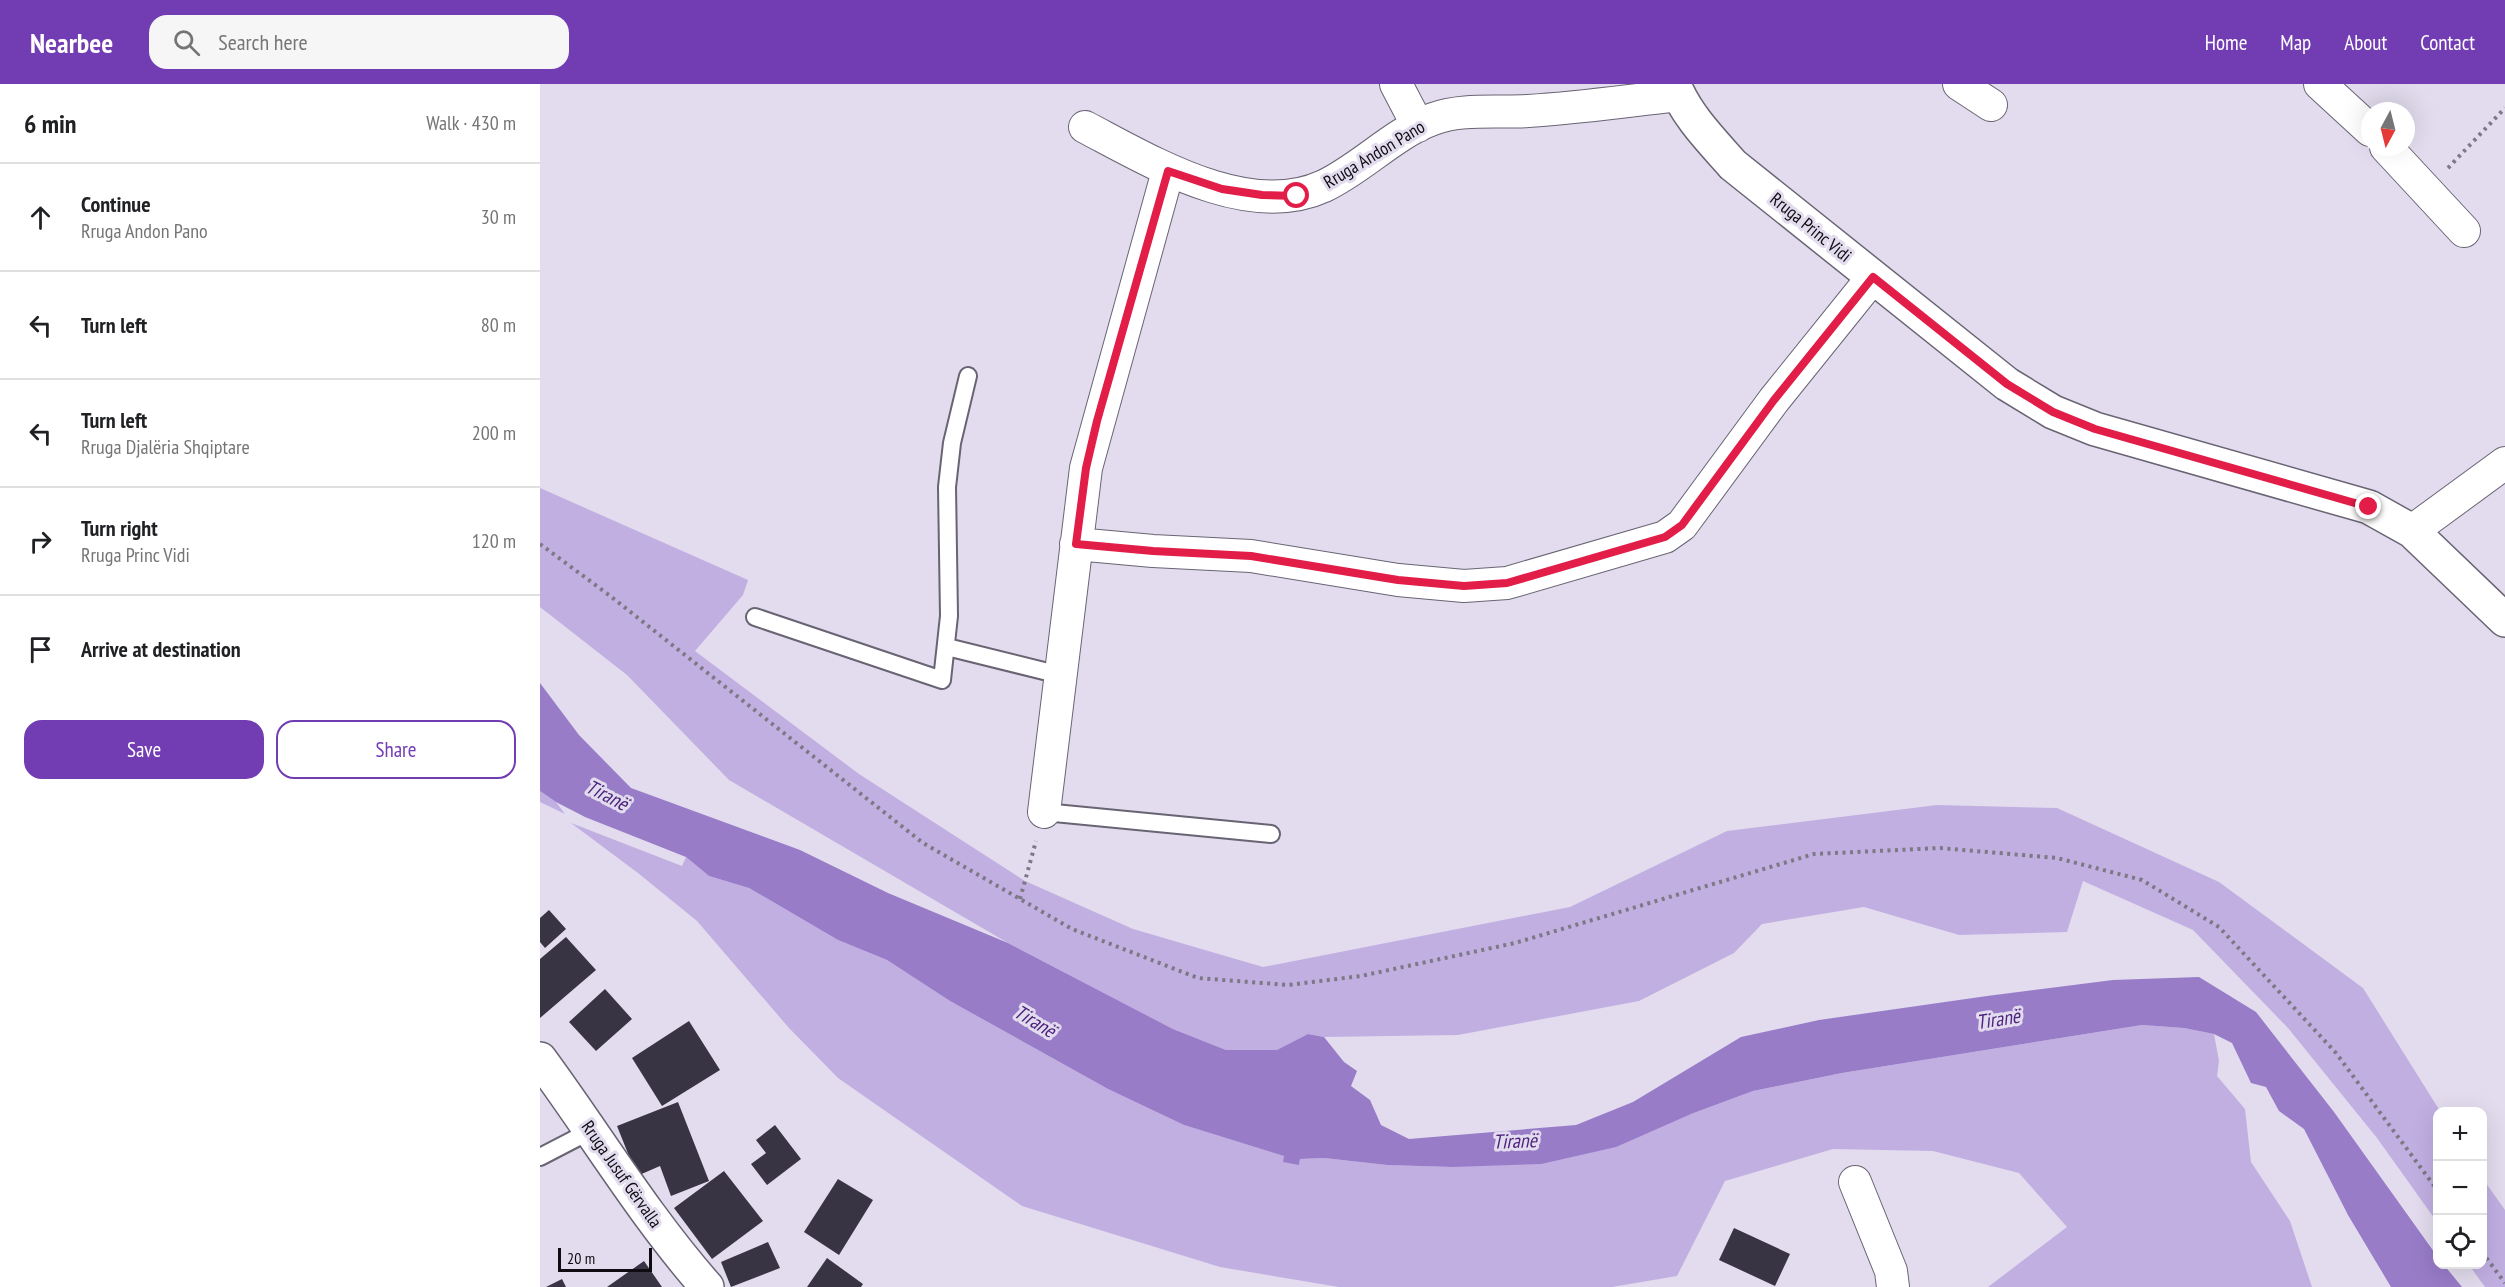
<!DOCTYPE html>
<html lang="en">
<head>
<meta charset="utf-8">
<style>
  body { margin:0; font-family:"PT Sans Narrow",sans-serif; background:#f6f6f6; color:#202124 }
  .controls { position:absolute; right:18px; bottom:18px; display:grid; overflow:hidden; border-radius:12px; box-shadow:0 6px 24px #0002 }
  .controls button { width:54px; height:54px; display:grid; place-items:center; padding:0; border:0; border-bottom:2px solid #e0e0e0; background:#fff; color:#202124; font:30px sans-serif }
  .compass { position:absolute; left:1821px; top:18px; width:54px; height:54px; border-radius:50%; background:#fff; box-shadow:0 6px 24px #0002; rotate:187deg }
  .scale { position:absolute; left:18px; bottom:15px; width:94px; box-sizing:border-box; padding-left:6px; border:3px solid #0e0c12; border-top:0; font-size:16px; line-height:21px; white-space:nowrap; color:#0e0c12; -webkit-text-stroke:4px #e2dcee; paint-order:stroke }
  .stop { position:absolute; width:18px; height:18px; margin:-14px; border:4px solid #e11d48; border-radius:50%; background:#fff }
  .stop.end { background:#e11d48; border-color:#fff; box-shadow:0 2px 6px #0008 }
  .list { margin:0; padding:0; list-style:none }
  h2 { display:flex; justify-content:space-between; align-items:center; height:78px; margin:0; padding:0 24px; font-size:26px }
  h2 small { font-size:20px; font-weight:400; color:#757577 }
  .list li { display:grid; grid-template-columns:39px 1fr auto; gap:18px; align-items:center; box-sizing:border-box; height:108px; padding:0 24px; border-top:2px solid #e0e0e0 }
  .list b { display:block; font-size:22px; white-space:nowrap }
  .list p { margin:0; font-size:20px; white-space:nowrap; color:#757577 }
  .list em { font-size:20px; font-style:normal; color:#757577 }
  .actions { display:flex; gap:12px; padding:18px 24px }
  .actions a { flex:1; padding:14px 0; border:2px solid #723cb3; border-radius:18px; text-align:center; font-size:21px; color:#723cb3 }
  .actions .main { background:#723cb3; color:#fff }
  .icon { flex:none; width:33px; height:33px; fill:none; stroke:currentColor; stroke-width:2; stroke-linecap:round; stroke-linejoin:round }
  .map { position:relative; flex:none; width:1965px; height:1203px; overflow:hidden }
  header { display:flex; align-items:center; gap:36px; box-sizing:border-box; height:84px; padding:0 30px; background:#723cb3; color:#fff }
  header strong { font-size:28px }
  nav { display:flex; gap:33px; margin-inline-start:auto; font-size:21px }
  .search { width:420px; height:54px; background:#f6f6f6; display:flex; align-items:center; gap:15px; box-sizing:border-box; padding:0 21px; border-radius:18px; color:#757577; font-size:22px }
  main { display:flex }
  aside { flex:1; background:#fff }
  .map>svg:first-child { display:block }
  .green { fill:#c1afe2 }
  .water { fill:#987cc8 }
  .building { fill:#393443 }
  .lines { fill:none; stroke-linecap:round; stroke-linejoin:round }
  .service-casing { stroke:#696474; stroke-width:20 }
  .minor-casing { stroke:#696474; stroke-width:34 }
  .tertiary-casing { stroke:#696474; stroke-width:36 }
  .path { stroke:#7c7884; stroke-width:4; stroke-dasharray:3 4.5; stroke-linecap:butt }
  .service { stroke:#fff; stroke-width:16 }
  .minor { stroke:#fff; stroke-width:32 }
  .tertiary { stroke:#fff; stroke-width:33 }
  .route { stroke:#e11d48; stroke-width:8 }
  .labels { text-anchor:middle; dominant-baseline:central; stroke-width:6; stroke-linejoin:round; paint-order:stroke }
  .street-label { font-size:18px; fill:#0e0c12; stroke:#e2dcee }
  .water-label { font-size:20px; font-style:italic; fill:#4d237e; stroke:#e2dcee }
</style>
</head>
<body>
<header>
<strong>Nearbee</strong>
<div class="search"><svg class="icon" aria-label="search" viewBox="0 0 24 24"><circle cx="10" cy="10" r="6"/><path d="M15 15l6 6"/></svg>Search here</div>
<nav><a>Home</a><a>Map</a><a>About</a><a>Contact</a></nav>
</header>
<main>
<aside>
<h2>6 min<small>Walk · 430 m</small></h2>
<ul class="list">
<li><svg class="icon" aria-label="ahead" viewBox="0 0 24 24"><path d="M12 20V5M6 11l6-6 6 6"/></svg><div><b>Continue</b><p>Rruga Andon Pano</p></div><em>30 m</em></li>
<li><svg class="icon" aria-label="left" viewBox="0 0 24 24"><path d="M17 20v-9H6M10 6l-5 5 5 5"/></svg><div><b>Turn left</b></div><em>80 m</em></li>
<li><svg class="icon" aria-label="left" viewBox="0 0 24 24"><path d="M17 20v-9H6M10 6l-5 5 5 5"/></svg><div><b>Turn left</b><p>Rruga Djalëria Shqiptare</p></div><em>200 m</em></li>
<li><svg class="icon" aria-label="right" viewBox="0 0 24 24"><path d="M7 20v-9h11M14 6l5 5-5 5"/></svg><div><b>Turn right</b><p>Rruga Princ Vidi</p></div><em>120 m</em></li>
<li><svg class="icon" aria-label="arrive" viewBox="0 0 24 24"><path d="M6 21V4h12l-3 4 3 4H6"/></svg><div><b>Arrive at destination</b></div></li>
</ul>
<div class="actions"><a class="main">Save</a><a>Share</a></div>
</aside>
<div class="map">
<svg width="1965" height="1203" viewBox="0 0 1965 1203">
  <rect width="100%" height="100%" fill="#e2dcee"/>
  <path class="green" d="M0,404L208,496L203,511L155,567L319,690L485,797L593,845L723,883L1030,823L1187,747L1397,721L1517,724L1679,798L1823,904L1900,1027L1898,1028L1897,1138L1837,1054L1748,944L1653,846L1543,797L1527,848L1419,851L1324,823L1222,840L1194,869L1099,917L918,951L784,953L768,950L738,966H686L633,945L468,859L189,696L87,591L0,523Z
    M0,707L16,718L25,730L0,718Z
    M31,739L142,782L146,773L169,792L209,804L298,856L347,876L410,917L568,1005L644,1041L745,1072L759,1081L760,1075L784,1074L847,1081L912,1083L1151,1030L1213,1007L1302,989L1602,941L1644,944L1674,950L1679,977L1677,992L1705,1025L1711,1078L1750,1137L1772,1203H1448L1527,1143L1479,1089L1393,1067L1293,1065L1185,1097L1137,1192L1072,1203H799L680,1183L482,1122L298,994L249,944L157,837L98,789Z
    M1943,1095L1965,1126V1203H1945L1929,1181L1942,1180Z"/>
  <path class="water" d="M0,599L39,651L91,704L260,766L348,809L468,859L633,945L686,966H737L768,950L784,953L804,978L817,987L811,1002L830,1016L841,1041L869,1055L1036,1041L1093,1018L1201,953L1279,936L1447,912L1573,896L1659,893L1716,928L1794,1028L1897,1172L1898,1180L1904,1181L1922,1203H1851L1808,1131L1764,1045L1739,1027L1726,1003L1711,999L1692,959L1674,950L1644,944L1602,941L1302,989L1213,1007L1151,1030L1076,1063L1001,1080L912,1083L847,1081L784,1074L760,1075L759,1081L743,1078L744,1072L644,1041L568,1005L410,917L347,876L298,856L209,804L169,792L146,773L45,733L16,718L0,707Z"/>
  <path class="building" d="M9,826L26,845L5,864L0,858V834Z
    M26,853L56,886L0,934V875Z
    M65,905L92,935L56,967L29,938Z
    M149,937L180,986L122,1022L92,974Z
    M138,1018L169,1097L131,1112L120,1082L97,1092L77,1042Z
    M235,1041L261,1075L227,1101L211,1080L226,1069L216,1056Z
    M184,1087L223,1137L172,1175L134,1124Z
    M298,1095L333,1116L299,1171L264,1148Z
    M1194,1144L1250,1170L1235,1202L1179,1176Z
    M228,1158L240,1184L191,1203L181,1178Z
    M287,1174L323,1200L321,1203H267Z
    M104,1177L122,1203H67Z
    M22,1195L26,1203H6Z"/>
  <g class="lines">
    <g class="service-casing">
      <path id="service" d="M215,533L402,596L409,532L407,403L412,359L428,292
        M407,563L520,591
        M504,728L731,750
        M0,1073L52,1046"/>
    </g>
    <g class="minor-casing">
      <path id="minor" d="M856,0L878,42
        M1419,0L1451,21
        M1780,0L1830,46
        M545,43C612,78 708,137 784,102C822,84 854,49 893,35C922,24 958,29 988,27C1038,24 1088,17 1138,11
        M1846,63L1924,147
        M1872,447L1965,379
        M536,460L613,467L711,472L858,496L924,502L967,499L1125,453L1142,441L1234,316L1333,193
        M504,728L546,384L628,87
        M1315,1098L1351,1187L1353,1203"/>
    </g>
    <g class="tertiary-casing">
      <path id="tertiary" d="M1134,0C1146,31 1171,56 1193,81L1467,300L1513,328L1555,345L1829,423L1872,447L1965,536
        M0,975C56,1051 105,1133 167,1203"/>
    </g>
    <path class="path" d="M1908,84L1965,24
      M0,460L69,511L383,759L532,845L658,894L748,901L821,892L975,859L1274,770L1400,764L1517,774L1602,796L1679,843L1796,969L1898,1107
      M480,815L496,757
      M1942,1168L1965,1199"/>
    <use href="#service" class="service"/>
    <use href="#minor" class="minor"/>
    <use href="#tertiary" class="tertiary"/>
  </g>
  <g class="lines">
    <path class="route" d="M757,112L722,111L682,105L628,87L557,337L546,384L536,460L613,467L711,472L858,496L924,502L967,499L1125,453L1142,441L1234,316L1333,193L1467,300L1513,328L1555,345L1829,423"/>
  </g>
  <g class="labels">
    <g class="street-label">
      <text transform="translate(834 70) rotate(-31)">Rruga Andon Pano</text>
      <text transform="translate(1271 143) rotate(39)">Rruga Princ Vidi</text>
      <text transform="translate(82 1090) rotate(55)">Rruga Jusuf Gërvalla</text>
    </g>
    <g class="water-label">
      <text transform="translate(67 711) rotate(27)">Tiranë</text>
      <text transform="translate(1458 935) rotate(-9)">Tiranë</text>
      <text transform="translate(495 937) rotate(31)">Tiranë</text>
      <text transform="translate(975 1057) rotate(-2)">Tiranë</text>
    </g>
  </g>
</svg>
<div class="controls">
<button>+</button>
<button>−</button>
<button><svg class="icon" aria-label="locate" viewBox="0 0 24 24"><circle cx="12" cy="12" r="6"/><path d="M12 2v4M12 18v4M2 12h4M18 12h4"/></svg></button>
</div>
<svg class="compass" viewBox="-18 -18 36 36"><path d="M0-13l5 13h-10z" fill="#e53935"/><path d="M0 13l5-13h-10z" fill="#757577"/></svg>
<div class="scale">20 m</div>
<div class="stop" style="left:757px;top:112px"></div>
<div class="stop end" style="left:1829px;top:423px"></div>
</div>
</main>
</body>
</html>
